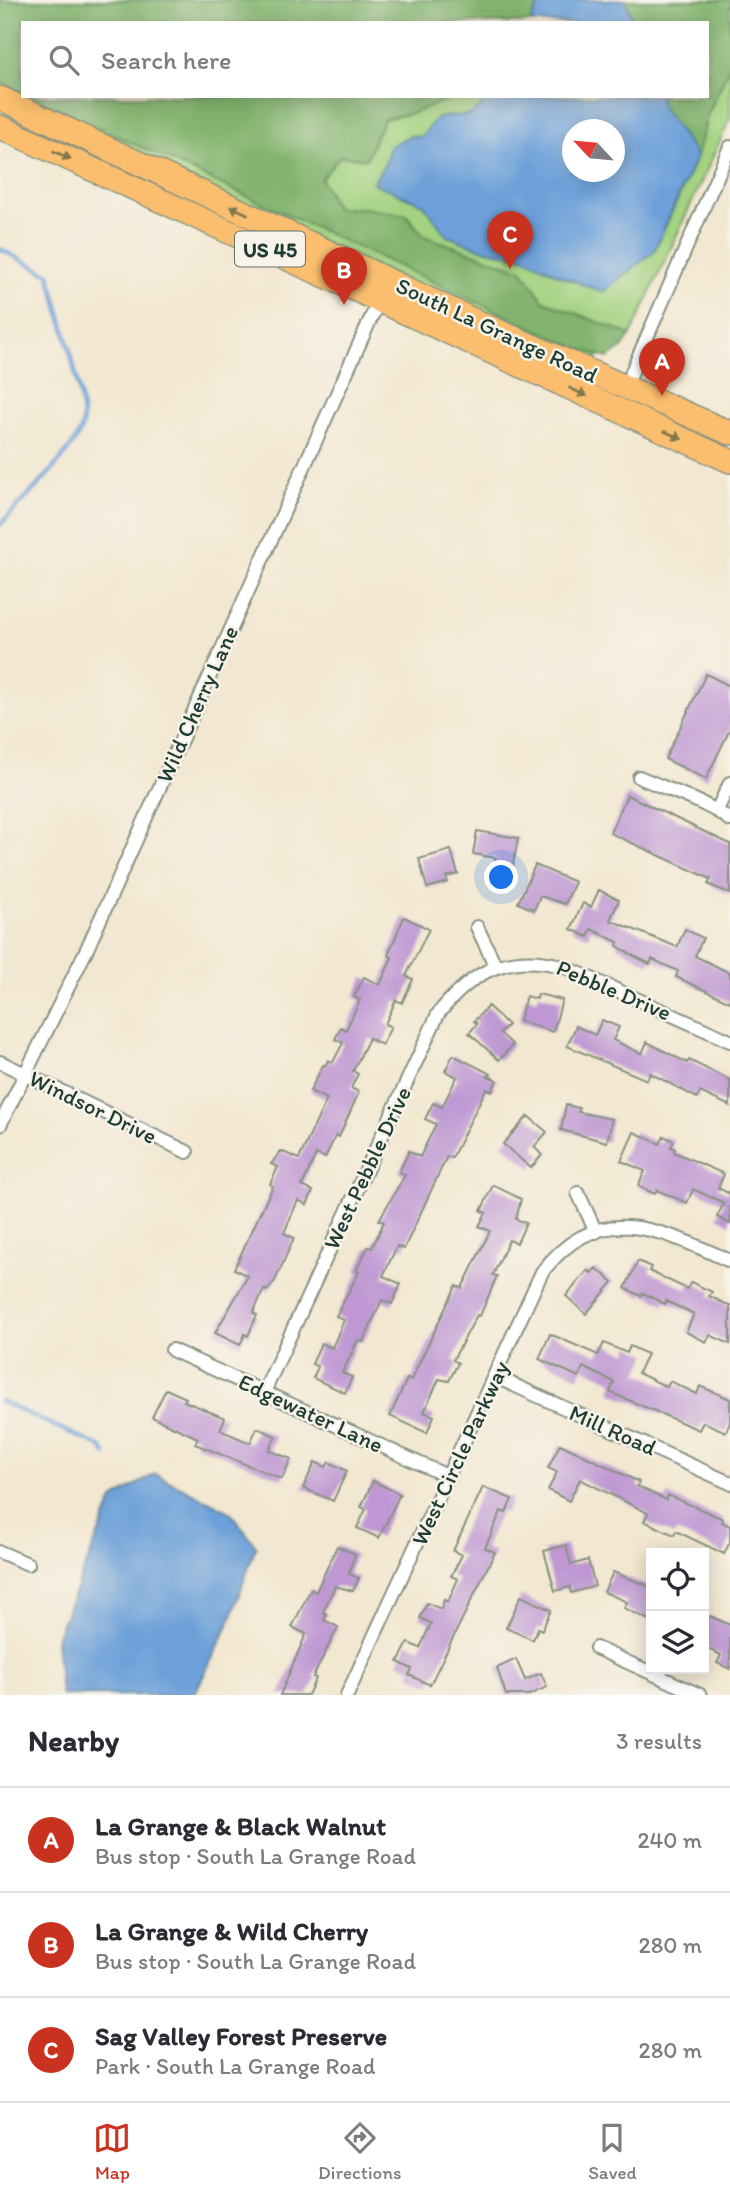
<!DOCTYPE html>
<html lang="en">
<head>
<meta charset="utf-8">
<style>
  body { margin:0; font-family:Itim,sans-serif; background:#f2f2f3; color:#2b2b33 }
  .controls { position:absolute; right:21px; bottom:21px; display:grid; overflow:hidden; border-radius:0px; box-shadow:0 4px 18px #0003 }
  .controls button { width:63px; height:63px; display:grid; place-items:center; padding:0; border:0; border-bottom:2px solid #e1e1e2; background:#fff; color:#2b2b33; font:35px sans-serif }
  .compass { position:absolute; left:562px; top:119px; width:63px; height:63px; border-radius:50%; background:#fff; box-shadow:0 4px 18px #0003; rotate:296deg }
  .you { position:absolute; left:502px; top:878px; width:24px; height:24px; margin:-18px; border:5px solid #fff; border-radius:50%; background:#1a73e8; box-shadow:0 0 0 10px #1a73e833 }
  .badge { display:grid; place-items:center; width:46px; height:46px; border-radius:50%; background:#c8321e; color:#fff; font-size:23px; font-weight:700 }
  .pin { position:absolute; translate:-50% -58px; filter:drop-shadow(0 2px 4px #0008) }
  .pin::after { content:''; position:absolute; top:37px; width:24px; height:21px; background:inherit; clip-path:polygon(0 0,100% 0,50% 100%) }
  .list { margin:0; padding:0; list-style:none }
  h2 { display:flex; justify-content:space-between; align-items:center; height:91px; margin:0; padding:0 28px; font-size:30px }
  h2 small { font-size:23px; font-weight:400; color:#7c7c81 }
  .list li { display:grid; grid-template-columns:46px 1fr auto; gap:21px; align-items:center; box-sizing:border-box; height:105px; padding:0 28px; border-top:2px solid #e1e1e2 }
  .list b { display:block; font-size:26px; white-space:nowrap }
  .list p { margin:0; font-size:23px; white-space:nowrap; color:#7c7c81 }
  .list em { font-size:23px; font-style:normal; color:#7c7c81 }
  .icon { flex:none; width:38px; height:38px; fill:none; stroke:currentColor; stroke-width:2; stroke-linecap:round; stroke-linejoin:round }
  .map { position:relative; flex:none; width:730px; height:1695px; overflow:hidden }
  .search { position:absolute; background:#fff; box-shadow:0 4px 18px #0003; left:21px; right:21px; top:21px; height:77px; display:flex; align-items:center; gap:18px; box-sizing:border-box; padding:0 24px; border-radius:0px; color:#7c7c81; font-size:26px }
  .sheet { height:406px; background:#fff }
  nav { display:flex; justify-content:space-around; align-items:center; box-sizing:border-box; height:98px; border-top:2px solid #e1e1e2; background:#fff; font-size:19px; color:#7c7c81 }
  nav a { display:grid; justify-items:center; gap:4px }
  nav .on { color:#c8321e }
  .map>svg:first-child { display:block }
  .green { fill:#a3d280; stroke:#61885a; stroke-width:2; fill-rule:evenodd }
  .forest { fill:#82b46e; stroke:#507851; stroke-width:2 }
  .water { fill:#6da0d9; stroke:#466e86; stroke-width:2; fill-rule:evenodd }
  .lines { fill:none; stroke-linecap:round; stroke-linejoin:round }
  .stream { stroke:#6da0d9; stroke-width:4.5 }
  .building { fill:#be97d3 }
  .street-casing { stroke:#889282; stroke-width:16 }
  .highway-casing { stroke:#889282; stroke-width:26 }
  .street { stroke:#fff; stroke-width:12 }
  .highway { stroke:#fabe6e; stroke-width:23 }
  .oneway { fill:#82774e }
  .labels { text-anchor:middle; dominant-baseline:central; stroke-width:5; stroke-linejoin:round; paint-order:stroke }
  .shield { fill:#f7f3e8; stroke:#60746a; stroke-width:2 }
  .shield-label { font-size:21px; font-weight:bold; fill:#1f3d34 }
  .street-label { font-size:23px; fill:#1f3d34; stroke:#f7f3e8 }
</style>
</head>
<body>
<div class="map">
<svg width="730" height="1695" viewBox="0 0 730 1695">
  <rect width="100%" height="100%" fill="#f7f3e8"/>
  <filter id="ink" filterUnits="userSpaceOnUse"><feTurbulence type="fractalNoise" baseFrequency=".0143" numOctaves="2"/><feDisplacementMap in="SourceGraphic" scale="14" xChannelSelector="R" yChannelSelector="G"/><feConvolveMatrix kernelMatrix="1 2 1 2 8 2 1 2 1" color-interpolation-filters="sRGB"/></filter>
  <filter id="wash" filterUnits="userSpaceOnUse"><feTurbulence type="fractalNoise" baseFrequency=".00686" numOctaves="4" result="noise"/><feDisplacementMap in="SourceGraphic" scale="28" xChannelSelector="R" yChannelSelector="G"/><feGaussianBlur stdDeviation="1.57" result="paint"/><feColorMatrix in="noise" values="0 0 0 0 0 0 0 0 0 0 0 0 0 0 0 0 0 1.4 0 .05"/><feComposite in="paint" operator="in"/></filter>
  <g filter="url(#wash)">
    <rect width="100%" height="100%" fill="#f2e7d0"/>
    <path class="green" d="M0,0H730V119L631,335L611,328L593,367L0,92ZM23,23H707V96H23ZM706,122L697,156L654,251L642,259ZM572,130H614V172H572Z"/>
    <path class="forest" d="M0,0H541L530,23H23V93L0,82Z
      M625,0H730V66L707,116L697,156L662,107L659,96H707V23H634Z
      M30,96H458L413,113L384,119L366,159L340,156L321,179L336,208H365L406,215L424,236L522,270L544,301L631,335L622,348L608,358L576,348Z"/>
    <path class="water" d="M541,0H625L634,23H530Z
      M492,96H659L662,107L697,156L654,251L603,292L561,276L524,257L482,249L447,236L423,204L373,183L386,162L390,146L410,136L422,137L436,118L472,114ZM572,130H614V172H572Z
      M155,1474L230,1512L256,1546L229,1624L194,1695H61L56,1638L113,1499Z"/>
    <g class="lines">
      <path class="stream" d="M0,249L49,274C56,299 88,406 82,426C76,450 19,504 0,525
        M0,1401L101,1447L106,1454"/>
    </g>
    <g id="blocks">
      <path class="building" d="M706,674L730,686V729L706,779L665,759Z
        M627,795L730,844V894L708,884L711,879L610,833Z
        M477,831L518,838L510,881L493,878L496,858L473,854Z
        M451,850L458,874L446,877L448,882L427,888L419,859Z
        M535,865L575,882L565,904L540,896L534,910L518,903Z
        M599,890L619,900L610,920L677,947L685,929L703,938L695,956L730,973V1002L676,977L678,971L652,959L650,964L636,957L617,946L618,942L591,929L588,937L571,929L583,903L591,907Z
        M404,917L429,929L406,976L413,979L402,1003L396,1000L385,1024L391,1027L382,1045L369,1038L353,1071L358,1074L351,1088L359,1092L339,1137L336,1135L325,1158L316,1154L302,1186L313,1191L307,1205L298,1200L284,1233L294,1238L275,1281L267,1291L264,1289L253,1313L257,1315L248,1336L245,1334L240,1345L215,1333L248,1276L234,1269L273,1186L270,1184L278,1167L271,1164L281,1151L299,1159L327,1099L310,1091L323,1065L325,1066L328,1060L333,1062L343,1043L335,1039L341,1027L346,1030L360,1000L354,997L364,977L380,985L392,957L388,955Z
        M538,994L562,1000L553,1032L519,1021L526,996L537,999Z
        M488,1006L508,1025L500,1033L513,1045L499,1060L469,1033L477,1024L474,1021Z
        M602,1020L619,1027L613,1040L642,1054L647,1042L687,1063L689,1060L730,1080V1106L700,1092L697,1098L650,1073L647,1080L567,1046L576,1026L595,1035Z
        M453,1055L491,1074L488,1076L497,1080L492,1091L486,1089L452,1158L447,1156L404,1249L397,1246L383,1276L401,1284L392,1304L382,1300L363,1342L358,1340L342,1373L352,1377L345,1393L313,1378L318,1367L312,1364L321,1343L332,1348L344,1320L336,1316L359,1272L356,1271L368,1247L372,1248L384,1222L379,1220L405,1175L399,1172L409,1151L420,1157L436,1124L425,1119L433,1103L442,1107L457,1077L445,1071Z
        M566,1105L579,1108L578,1112L612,1119L607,1142L561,1130Z
        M528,1116L547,1132L534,1147L542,1155L531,1168L503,1144Z
        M634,1132L660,1144L664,1136L674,1141L671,1147L675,1149L674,1152L724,1174L718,1188L728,1193L730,1190V1224L717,1217L724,1203L693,1189L687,1203L657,1190L655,1194L638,1186L645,1171L621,1161Z
        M493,1185L521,1199L516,1219L526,1223L517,1243L509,1240L493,1275L497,1276L480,1316L477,1315L453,1360L458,1363L449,1381L439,1379L424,1412L434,1416L427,1433L390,1416L407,1379L411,1380L456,1286L462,1288L490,1231L479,1226L486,1213L481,1211Z
        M638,1261L651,1267L649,1271L687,1289L691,1282L712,1292L709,1296L730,1306V1344L710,1335L706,1342L686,1332L694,1314L666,1301L665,1304L643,1293L641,1296L625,1288Z
        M596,1268L613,1282L586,1314L566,1296L588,1270L591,1273Z
        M550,1334L598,1355L604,1343L627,1353L630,1346L647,1354L638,1373L667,1387L670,1381L697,1394L700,1386L730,1399V1422L726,1432L703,1422L699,1430L626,1399L610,1392L614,1382L583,1367L579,1377L539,1359Z
        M166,1389L186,1398L184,1401L225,1418L220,1430L250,1443L257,1428L276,1436L269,1450L291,1459L282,1479L195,1444L198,1438L152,1417Z
        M560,1444L639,1482L637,1486L666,1500L668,1495L723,1519L722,1522L730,1526V1542L724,1554L676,1531L674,1535L644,1521L648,1513L580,1479L569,1501L548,1490L557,1472L548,1468Z
        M315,1462L326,1467L329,1462L347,1471L333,1501L303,1488Z
        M373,1481L400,1494L379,1538L357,1528L366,1509L361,1507Z
        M483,1487L512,1499L506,1513L501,1511L485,1548L495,1552L430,1685L409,1675L412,1669L398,1662L408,1643L420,1648L431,1623L420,1618L427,1603L441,1609L444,1600L448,1602L458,1579L451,1576L462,1555L453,1551Z
        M566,1545L571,1565L588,1560L595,1586L571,1593L570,1587L555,1591L544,1551Z
        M337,1546L355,1554L349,1574L359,1578L353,1591L335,1586L323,1612L327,1614L324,1620L338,1627L313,1677L316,1678L308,1695H280L306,1634L292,1627L311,1589L316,1592Z
        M613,1572L651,1587V1621L624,1608L627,1602L604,1592Z
        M521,1596L551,1610L542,1630L538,1628L533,1640L506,1628Z
        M710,1616L730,1625V1669L717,1663L721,1655L704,1647V1629Z
        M516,1659L525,1680L541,1673L547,1687L529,1695H506L497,1668Z"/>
    </g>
  </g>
  <g filter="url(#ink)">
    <use href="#blocks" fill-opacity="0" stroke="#889282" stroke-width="2"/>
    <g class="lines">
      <g class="street-casing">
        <path id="street" d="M624,390L730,147
          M639,777C666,789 709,803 730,820
          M717,810L730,783
          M477,927L496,967
          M0,1062L187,1152
          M0,1125L86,951L380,298
          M578,1193L596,1232
          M172,1350L449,1477
          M496,1377L730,1483
          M264,1392L438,1014C473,970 510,951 565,967L730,1041
          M0,1552L28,1564
          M596,1648L700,1695
          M347,1695L542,1272C599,1198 661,1230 730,1261"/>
      </g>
      <g class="highway-casing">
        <path id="highway" d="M0,98L473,320L730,433
          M0,127L730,461"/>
      </g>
      <use href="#street" class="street"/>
      <use href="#highway" class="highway"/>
    </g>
    <defs><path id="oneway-solid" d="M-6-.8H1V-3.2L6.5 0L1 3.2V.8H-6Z" transform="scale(1.75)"/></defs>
    <g class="oneway">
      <use href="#oneway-solid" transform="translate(62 155) rotate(24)"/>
      <use href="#oneway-solid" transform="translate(239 210) rotate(-155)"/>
      <use href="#oneway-solid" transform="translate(578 392) rotate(25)"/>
      <use href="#oneway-solid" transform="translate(673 435) rotate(24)"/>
    </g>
  </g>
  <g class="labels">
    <rect class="shield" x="235" y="231.5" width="70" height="35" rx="5"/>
    <g class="shield-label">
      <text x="270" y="249">US 45</text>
    </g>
    <g class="street-label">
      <text transform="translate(497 330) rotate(25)">South La Grange Road</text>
      <text transform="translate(197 704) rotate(-66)">Wild Cherry Lane</text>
      <text transform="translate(614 990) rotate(23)">Pebble Drive</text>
      <text transform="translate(93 1107) rotate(26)">Windsor Drive</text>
      <text transform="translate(367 1168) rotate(-65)">West Pebble Drive</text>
      <text transform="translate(311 1413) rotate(25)">Edgewater Lane</text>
      <text transform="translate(613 1430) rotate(24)">Mill Road</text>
      <text transform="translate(460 1453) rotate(-65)">West Circle Parkway</text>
    </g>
  </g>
</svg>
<div class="controls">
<button><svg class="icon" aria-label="locate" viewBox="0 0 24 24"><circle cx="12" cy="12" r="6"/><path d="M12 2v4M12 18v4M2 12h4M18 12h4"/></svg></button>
<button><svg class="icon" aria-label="layers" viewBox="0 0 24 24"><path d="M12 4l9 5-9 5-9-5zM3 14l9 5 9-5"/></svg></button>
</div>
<svg class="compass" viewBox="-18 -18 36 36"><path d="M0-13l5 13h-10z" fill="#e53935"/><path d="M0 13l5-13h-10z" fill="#7c7c81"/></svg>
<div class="you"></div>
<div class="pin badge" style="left:662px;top:396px">A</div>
<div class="pin badge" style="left:344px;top:305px">B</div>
<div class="pin badge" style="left:510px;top:269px">C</div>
<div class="search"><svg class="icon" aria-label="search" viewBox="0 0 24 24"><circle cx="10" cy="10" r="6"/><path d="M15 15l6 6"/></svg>Search here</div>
</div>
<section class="sheet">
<h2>Nearby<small>3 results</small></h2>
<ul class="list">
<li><span class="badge">A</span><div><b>La Grange &amp; Black Walnut</b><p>Bus stop · South La Grange Road</p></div><em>240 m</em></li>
<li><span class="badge">B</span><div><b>La Grange &amp; Wild Cherry</b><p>Bus stop · South La Grange Road</p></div><em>280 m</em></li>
<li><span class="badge">C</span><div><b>Sag Valley Forest Preserve</b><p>Park · South La Grange Road</p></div><em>280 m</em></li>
</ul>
</section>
<nav>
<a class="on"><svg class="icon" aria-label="map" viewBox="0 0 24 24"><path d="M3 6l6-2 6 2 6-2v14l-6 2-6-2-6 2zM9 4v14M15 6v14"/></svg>Map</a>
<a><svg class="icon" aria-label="directions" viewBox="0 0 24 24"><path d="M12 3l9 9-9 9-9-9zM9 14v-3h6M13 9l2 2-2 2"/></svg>Directions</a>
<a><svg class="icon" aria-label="saved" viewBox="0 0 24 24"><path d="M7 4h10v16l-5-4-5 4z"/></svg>Saved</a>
</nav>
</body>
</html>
